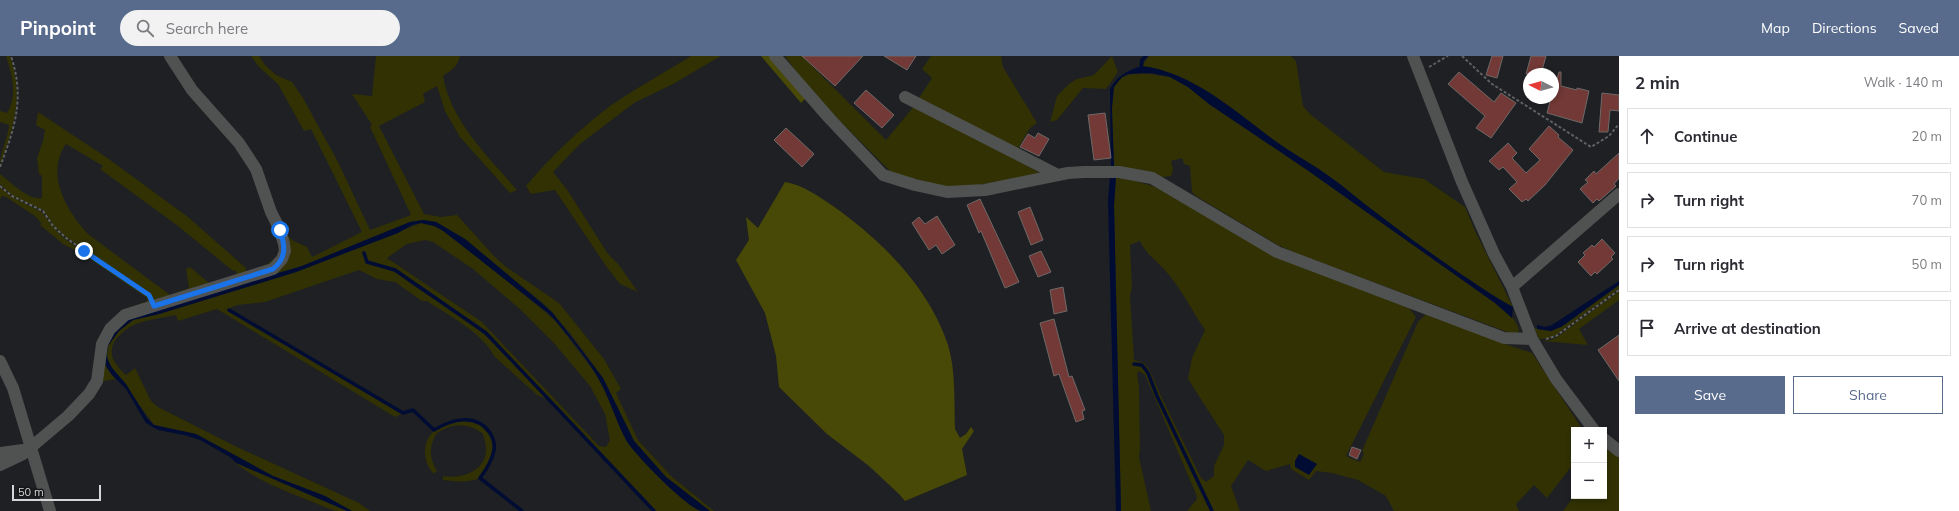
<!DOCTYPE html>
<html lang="en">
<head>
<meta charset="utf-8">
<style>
  body { margin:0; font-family:Mulish,sans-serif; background:#f2f2f3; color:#2b2b33 }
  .controls { position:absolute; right:12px; bottom:12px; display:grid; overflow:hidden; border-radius:0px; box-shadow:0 2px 6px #0003 }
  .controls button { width:36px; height:36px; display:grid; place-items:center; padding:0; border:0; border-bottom:1px solid #e1e1e2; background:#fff; color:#2b2b33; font:20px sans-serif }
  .compass { position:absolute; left:1523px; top:12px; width:36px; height:36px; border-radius:50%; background:#fff; box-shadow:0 2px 6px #0003; rotate:276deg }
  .scale { position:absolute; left:12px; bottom:10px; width:89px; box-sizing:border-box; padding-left:4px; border:2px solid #d4d6d7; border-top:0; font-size:11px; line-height:14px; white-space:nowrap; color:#d4d6d7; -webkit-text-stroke:3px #151719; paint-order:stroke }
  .stop { position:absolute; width:12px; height:12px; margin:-9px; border:3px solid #1a73e8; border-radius:50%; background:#fff }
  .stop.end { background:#1a73e8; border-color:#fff; box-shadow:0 1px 4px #0008 }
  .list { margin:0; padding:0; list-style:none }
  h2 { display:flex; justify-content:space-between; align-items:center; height:52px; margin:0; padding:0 16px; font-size:17px }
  h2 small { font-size:13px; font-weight:400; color:#7c7c81 }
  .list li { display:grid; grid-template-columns:26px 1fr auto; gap:12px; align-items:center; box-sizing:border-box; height:56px; margin:0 8px 8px; padding:0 8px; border:1px solid #e1e1e2; border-radius:0px }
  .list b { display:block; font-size:15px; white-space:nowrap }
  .list em { font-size:13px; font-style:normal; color:#7c7c81 }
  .actions { display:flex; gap:8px; padding:12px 16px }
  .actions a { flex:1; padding:9px 0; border:1px solid #586b8d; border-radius:0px; text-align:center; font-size:14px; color:#586b8d }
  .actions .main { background:#586b8d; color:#fff }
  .icon { flex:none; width:22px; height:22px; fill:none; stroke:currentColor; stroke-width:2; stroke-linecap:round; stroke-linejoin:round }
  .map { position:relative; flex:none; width:1619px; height:455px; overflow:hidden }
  header { display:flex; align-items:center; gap:24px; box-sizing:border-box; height:56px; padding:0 20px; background:#586b8d; color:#fff }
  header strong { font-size:19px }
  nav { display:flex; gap:22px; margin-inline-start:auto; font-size:14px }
  .search { width:280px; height:36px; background:#f2f2f3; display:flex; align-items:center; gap:10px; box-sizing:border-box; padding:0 14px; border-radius:22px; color:#7c7c81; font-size:15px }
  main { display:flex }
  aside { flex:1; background:#fff }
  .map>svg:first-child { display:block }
  .green { fill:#313104; fill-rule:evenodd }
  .forest { fill:#494907 }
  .water { fill:#000c34 }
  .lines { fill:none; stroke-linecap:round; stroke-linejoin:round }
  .stream { stroke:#000c34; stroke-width:3.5 }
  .building { fill:#733936; stroke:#6d6968 }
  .path { stroke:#5e6062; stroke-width:2; stroke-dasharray:3 2; stroke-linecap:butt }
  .minor { stroke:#505251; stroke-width:12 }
  .route { stroke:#1a73e8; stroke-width:5 }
</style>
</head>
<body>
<header>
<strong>Pinpoint</strong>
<div class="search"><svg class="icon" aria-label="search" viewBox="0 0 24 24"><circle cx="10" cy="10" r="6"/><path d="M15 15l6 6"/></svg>Search here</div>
<nav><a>Map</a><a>Directions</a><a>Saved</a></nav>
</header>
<main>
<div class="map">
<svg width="1619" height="455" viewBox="0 0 1619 455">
  <rect width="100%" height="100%" fill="#1e2023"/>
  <path class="green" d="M6,0H10C24,40 14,71 0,109C0,95 8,83 9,69L0,66V55L7,57C18,39 12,19 6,0Z
    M251,0H259L265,9L276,19L292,26L303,42L338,106L370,174L411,159L370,71L372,69L352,38L372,40L376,0H460C458,10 451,15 443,20C451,66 488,100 517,134L510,137L460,81L445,55L437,30L423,38L425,46L379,70L424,158L441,161L457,159L493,199L506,211L559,247L604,303L621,333L616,337L638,384L671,420L714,455H710L666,421L634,385L603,322L570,277L544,248L465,183L436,166L423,164L410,166L302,210L133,260C110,276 89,298 116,323L104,325L98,331C102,322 101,313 101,303C101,283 113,270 128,259L272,216C289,203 288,192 282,173L292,184L307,191L312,201L362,176L311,73L304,75L278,28L259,11Z
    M691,0H721L673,28L634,47L580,88L553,116L568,135L608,198L619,209L638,236L620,228L606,210L555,134L531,138L526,130C549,102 581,72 610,50C636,32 664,17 691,0Z
    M785,0H802L886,84L915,49L1042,118L954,133L892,117L809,34Z
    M931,0H1001L1003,11L1037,67L1030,72L1017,94L919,42L932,22L922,13Z
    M1112,0L1118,16L1106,33L1083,32L1057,64L1050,66L1057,40L1069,28L1077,23L1094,19Z
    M1149,0H1291L1296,5L1303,50L1311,59L1384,116L1424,123L1465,151L1475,175L1513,251C1489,238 1467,222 1445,207C1409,182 1374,156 1341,129C1321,113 1298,101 1278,87C1237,57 1195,17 1142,10Z
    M1142,17L1170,21L1188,31L1209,48L1289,101L1495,247C1504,255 1518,263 1519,275L1517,277H1510L1293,196L1276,188L1196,140L1192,136L1190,110L1184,108L1182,102L1171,105L1173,114L1171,120L1162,121L1139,113H1114C1115,93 1108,47 1114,32C1118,20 1130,18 1142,17Z
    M182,27C202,51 226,73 245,99C253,110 283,180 283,192C283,201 279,205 273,211L157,247L150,239L136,228L67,182L54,170L43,154L13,140L0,128V118C11,126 27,144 42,142V120L39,118L37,102L43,85L45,74L36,69L38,56L106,101L188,161L246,212V217L266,209L279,199C282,184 273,170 267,156C258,137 254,115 241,97C228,80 188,43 182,27ZM66,88L103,110L100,113L178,170L233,215L235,214L238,220L209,227L190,211L186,213L189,232L170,239L88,178C66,154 45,118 66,88Z
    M1116,121H1122L1156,131L1277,201L1409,252L1416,261L1346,400L1360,406L1364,398L1362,395L1418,266L1425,259H1429L1508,289L1532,297L1583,374H1574V407L1547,442L1534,429L1516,448L1519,455H1394L1386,440L1358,424L1332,417L1316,415L1309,424L1291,413L1290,408L1266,415L1248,404L1231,430L1240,455H1213L1158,340L1149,316L1146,311L1142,308L1134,307V309L1145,312L1156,341L1211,455H1187L1197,443L1196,438L1145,319L1139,315L1137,318L1139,331L1140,393L1139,401L1151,455H1121L1114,149ZM1140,185C1146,199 1159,206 1169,219C1183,236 1193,256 1205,274L1192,302L1188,323L1224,379V389L1214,410V420L1206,426L1201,422L1160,338L1150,315L1144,307L1134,304L1130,240L1132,231L1130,189Z
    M0,131L12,141L42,156L53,171L65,183L135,230L149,240L152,245L126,253L147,245V242L84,199L63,188L40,169L42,168L35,160L6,141L2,140L0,143Z
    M421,167L434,170L450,179L554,263L596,318L608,341L623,378L633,393L666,428L701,455H655L487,277L395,214L368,205L364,196L363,197L367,207L394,215L414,230L473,268L497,290L547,343L537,339L494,300C482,276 449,260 427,245H422L395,226L377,223L359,214L265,246L238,249L232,251L228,254L402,358L395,361L217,253L178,265L176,259C163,262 149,263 136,268C130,270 124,275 119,280C105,295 113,307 126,319L135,312L151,345L158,351L237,391L359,447L370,455H352L325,440L273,420L196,378L154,369L108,306L107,297L108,290L119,274L133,264L159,258L296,216ZM425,184L433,186L473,213L521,254L553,286L590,330L605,358L610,384L606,391L599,390L482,266L387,202L407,188Z
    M1619,229V233L1556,279L1550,282L1539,283L1534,272L1551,275L1566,268Z
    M1619,235V244L1579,273L1588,289L1541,285L1551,284L1557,281Z
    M458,364C488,363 502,385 486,411C484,415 481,421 477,423C467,427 454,425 443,424V420C471,424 496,407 482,377C466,366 451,367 436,378C429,392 429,401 437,415L434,418C428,412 425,405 425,395C426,375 441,369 458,364Z
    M1604,392L1619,401V455H1563L1574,440H1604Z
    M232,404L336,449L347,455H336L327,452C295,438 258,427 232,404Z"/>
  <path class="forest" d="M761,0H770L805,43L801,47Z
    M785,126C803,129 818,140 833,150C881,184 929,231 948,289C956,315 954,346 955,373L960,382L966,378L971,371L974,375L962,393L967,419L905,445L899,438L869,410L827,378L779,331L776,300L765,257L736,204L749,184L746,161L758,172Z"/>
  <path class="water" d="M1142,10C1195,17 1236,57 1278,87C1298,101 1321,113 1341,129C1374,156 1409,182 1445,207C1467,222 1489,238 1513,251L1512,262L1495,247L1310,116L1209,48L1188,31L1170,21L1152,17L1128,18L1122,21L1114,31L1112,52L1114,113L1111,112L1110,33C1117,20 1128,14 1142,10Z
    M1110,120L1116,121L1114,149L1121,455H1116L1108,144Z
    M423,164L436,166L465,183L552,256L603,322L634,385L666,421L710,455C708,455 703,455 701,455C686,451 634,398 626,384C615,363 609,340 597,320C584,298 566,276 548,257L442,174L434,170L421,167L412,169L398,177L296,216L159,258L133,264L119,275L108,290L107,297V302L112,312L126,328L147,362L154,369L196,378L273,420L325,440L352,455H347L236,407L230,401L200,384L184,379L158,374L146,367L126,333L112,319L106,310L105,289L110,280L133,260L302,210L410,166Z
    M1619,225V229L1561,271L1551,275L1537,273V269L1545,271L1552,269Z
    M1299,398L1317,408L1309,419L1295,411V405Z"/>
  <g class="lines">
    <path class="stream" d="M1141,13L1142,4L1146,0
      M364,197L367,206L395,214L486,277L654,455
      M229,254L403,357L413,354L434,374C452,363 476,357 490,377C493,382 495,388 494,394C492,405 486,414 480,422L522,455
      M1134,308L1142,309L1148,317L1157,340L1212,455"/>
  </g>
  <path class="building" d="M802,0H863L835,30Z
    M884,0H916L907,14Z
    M1492,0H1503L1497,22L1486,19Z
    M1531,0H1546L1541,18H1526Z
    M1459,16L1494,46L1501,37L1516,47L1491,82L1476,72L1485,60L1448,28Z
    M1559,16H1561V30L1577,34V32L1589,35L1582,67L1547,57L1551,42H1553V36Z
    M866,34L894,59L882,72L854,47Z
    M1602,37L1619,39V55L1610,54L1608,76H1599Z
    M1105,57L1111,102L1094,104L1088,59Z
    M1549,70L1559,79L1558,81L1573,94L1545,129L1528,145L1526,143L1522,146L1509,133L1517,126L1503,111L1499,114L1489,105L1508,87L1517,97L1512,102L1526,117L1540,104L1529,93Z
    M786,72L814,98L802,111L774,84Z
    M1038,77L1049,83L1039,100L1020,91L1028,78L1035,82Z
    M1619,97V122L1614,128L1616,130L1599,145L1597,143L1593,147L1580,133L1588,126L1585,124L1594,115L1596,118Z
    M980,143L1019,226L1005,232L981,175L979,177L967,149Z
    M1030,151L1043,184L1031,189L1018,156Z
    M937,160L955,189L942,198L936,189L929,194L912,167L919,161L925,168Z
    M1602,183L1615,197L1611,201L1613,203L1597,218L1595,216L1591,220L1578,206L1585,199L1583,197L1592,189L1594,191Z
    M1041,195L1051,216L1038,221L1029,200Z
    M1063,231L1067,255L1054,258L1050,234Z
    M1054,263L1069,321L1072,320L1085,354L1082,355L1084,363L1076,366L1059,318L1054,320L1040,267Z
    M1619,279V325L1598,294Z
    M1352,391L1361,394L1357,403L1349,399Z"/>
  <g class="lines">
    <path class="path" d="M1462,0L1492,28L1591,91L1609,80L1619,68
      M1429,11L1448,0
      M0,111C15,71 25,42 11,0
      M0,130L12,140L43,155L53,170L66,182L150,240
      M1546,283L1556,280L1619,234"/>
    <path class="minor" d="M775,0L830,63L883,119L915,129L947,136L985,134L1068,117L1084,116H1119L1152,122L1277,196L1504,282L1532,283
      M1413,0L1462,126L1494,198L1512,231L1532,283L1556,323L1594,374
      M905,41L1058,119
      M1512,231L1619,138
      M0,305L13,332L50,455
      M1604,383L1619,395
      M0,397L23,394
      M0,409L23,398L68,360L89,338L97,325L102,288L110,273L125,259L273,213L282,203L285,195L284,188L280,174L271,156L256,113L239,87L192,34L170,0"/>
  </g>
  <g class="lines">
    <path class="route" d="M84,195L149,239L154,250L273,213C287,202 285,189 280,174"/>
  </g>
</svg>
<div class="controls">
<button>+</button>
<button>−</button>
</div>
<svg class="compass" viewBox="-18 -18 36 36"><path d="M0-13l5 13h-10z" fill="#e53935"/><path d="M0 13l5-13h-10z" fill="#7c7c81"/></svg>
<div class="scale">50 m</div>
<div class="stop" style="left:280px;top:174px"></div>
<div class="stop end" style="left:84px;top:195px"></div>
</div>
<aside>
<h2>2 min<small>Walk · 140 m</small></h2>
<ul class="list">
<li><svg class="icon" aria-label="ahead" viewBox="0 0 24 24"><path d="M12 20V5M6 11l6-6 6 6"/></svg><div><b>Continue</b></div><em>20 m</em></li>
<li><svg class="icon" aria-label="right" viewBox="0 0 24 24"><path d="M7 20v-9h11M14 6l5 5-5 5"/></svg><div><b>Turn right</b></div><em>70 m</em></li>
<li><svg class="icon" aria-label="right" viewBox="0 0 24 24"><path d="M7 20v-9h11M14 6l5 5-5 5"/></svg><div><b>Turn right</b></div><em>50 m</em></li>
<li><svg class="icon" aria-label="arrive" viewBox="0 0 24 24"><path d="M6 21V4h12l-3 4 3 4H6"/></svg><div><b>Arrive at destination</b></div></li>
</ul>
<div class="actions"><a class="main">Save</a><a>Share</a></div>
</aside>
</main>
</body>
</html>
